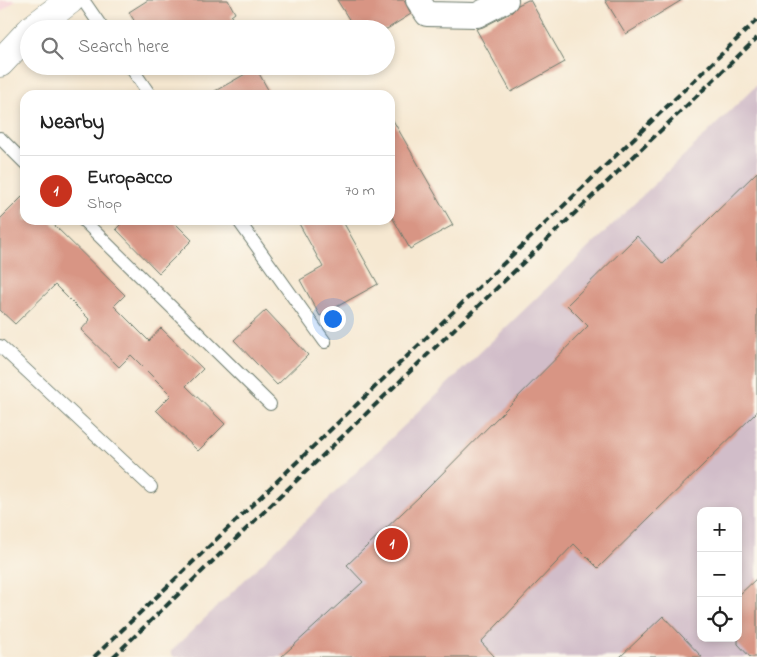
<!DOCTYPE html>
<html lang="en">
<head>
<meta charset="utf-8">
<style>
  body { margin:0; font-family:"Indie Flower",sans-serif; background:#f2f2f2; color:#222 }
  .controls { position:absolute; right:15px; bottom:15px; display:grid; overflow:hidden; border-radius:10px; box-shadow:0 2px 8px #0003 }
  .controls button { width:45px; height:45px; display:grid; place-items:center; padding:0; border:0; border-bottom:1px solid #e0e0e0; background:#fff; color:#222; font:25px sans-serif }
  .you { position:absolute; left:332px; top:318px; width:18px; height:18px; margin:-12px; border:4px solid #fff; border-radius:50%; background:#1a73e8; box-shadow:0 0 0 8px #1a73e833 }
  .badge { display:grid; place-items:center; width:32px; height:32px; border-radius:50%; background:#c8321e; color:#fff; font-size:16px; font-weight:700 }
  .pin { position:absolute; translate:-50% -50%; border:2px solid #fff; box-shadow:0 1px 5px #0006 }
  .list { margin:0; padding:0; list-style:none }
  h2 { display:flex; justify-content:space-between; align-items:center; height:65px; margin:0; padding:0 20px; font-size:21px }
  h2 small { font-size:16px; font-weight:400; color:#767676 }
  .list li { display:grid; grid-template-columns:32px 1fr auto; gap:15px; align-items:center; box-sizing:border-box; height:70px; padding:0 20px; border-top:1px solid #e0e0e0 }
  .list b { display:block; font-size:19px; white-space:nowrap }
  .list p { margin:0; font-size:16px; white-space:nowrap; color:#767676 }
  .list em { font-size:16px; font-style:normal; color:#767676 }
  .icon { flex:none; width:28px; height:28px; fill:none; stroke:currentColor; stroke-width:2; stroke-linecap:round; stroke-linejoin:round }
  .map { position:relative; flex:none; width:757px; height:657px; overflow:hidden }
  .search { position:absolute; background:#fff; box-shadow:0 2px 8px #0003; left:20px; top:20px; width:375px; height:55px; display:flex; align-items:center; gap:12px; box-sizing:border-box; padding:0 18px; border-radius:28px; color:#767676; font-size:19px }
  .panel { position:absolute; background:#fff; box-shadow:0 2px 8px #0003; left:20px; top:90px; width:375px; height:135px; border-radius:15px }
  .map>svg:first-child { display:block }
  .built { fill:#f6cfd6 }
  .industrial { fill:#d1bdc9; fill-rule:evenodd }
  .building { fill:#d89584 }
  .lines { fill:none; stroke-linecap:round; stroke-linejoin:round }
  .service-casing { stroke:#6a796b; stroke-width:14 }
  .minor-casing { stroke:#6a796b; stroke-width:26 }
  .tertiary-casing { stroke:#6a796b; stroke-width:29 }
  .service { stroke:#fff; stroke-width:12 }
  .minor { stroke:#fff; stroke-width:24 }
  .tertiary { stroke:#fff; stroke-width:28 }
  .rail { stroke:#1f3d34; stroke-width:4; stroke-dasharray:8 4; stroke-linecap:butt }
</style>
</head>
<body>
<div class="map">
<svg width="757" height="657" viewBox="0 0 757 657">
  <rect width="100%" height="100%" fill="#fbf7ec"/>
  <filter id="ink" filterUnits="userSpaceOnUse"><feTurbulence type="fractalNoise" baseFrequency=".02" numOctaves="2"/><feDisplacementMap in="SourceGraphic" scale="10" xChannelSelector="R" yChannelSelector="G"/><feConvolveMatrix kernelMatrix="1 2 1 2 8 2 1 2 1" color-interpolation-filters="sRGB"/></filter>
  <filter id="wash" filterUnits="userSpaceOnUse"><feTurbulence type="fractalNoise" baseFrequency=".0096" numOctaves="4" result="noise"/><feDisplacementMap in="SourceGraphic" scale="20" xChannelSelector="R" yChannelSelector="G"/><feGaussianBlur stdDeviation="1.12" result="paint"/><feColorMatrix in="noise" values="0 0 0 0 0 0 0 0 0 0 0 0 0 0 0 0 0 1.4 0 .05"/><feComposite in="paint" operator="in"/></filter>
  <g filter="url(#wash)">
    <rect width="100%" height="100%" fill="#f6e8d1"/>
    <path class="built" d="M0,0H16L0,13Z"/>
    <path class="industrial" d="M757,85V657H174L170,652ZM701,511H738V638H701Z"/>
    <g id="blocks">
      <path class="building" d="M148,0H228L235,13L231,16L238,29H139L129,12Z
        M337,0H404L411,14L387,29H355Z
        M528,0H530L565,62L511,92L476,29L483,27L512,12L518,5Z
        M605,0H682L626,34Z
        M256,68L271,95H208Z
        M390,115L453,225L410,249L390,213Z
        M757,172V412L598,568L574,544L481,642L495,657H281L363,582L347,565L420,496L588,326L567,305L637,236L663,264Z
        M25,194V220H49L125,295L114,306L149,341L161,328L203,369L186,386L225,424L198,451L156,410L171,395L131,355L119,367L81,330L90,320L55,285L15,324L0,310V219Z
        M125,220H172L192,240L159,273L116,229Z
        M297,220H342L378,284L320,316L300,280L323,267Z
        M266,310L308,355L277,385L234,340Z
        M757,578V657H750L738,644V596Z
        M663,616L702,657H620Z"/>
    </g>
  </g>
  <g filter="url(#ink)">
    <use href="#blocks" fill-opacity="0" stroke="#6a796b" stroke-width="1"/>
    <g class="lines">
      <g class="service-casing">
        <path id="service" d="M83,0L103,29
          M130,66L150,95
          M0,138L25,163
          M83,220L270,404
          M238,220L325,342
          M0,346L151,487"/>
      </g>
      <g class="minor-casing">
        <path id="minor" d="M418,0L427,14L477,15L506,0"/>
      </g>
      <g class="tertiary-casing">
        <path id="tertiary" d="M32,29L70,0
          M0,63L29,32"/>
      </g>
      <use href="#service" class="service"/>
      <use href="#minor" class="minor"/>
      <use href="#tertiary" class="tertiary"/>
      <path class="rail" d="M94,657L757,20
        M113,657L757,38"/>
    </g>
  </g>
</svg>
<div class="controls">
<button>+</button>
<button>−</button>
<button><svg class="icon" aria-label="locate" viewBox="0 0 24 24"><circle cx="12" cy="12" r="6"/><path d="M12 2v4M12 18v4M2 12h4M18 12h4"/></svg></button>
</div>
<div class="you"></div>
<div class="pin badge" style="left:392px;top:544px">1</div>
<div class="search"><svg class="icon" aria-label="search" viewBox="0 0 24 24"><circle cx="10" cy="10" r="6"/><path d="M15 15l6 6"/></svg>Search here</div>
<section class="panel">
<h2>Nearby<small></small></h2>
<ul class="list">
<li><span class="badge">1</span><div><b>Europacco</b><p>Shop</p></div><em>70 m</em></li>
</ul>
</section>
</div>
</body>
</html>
